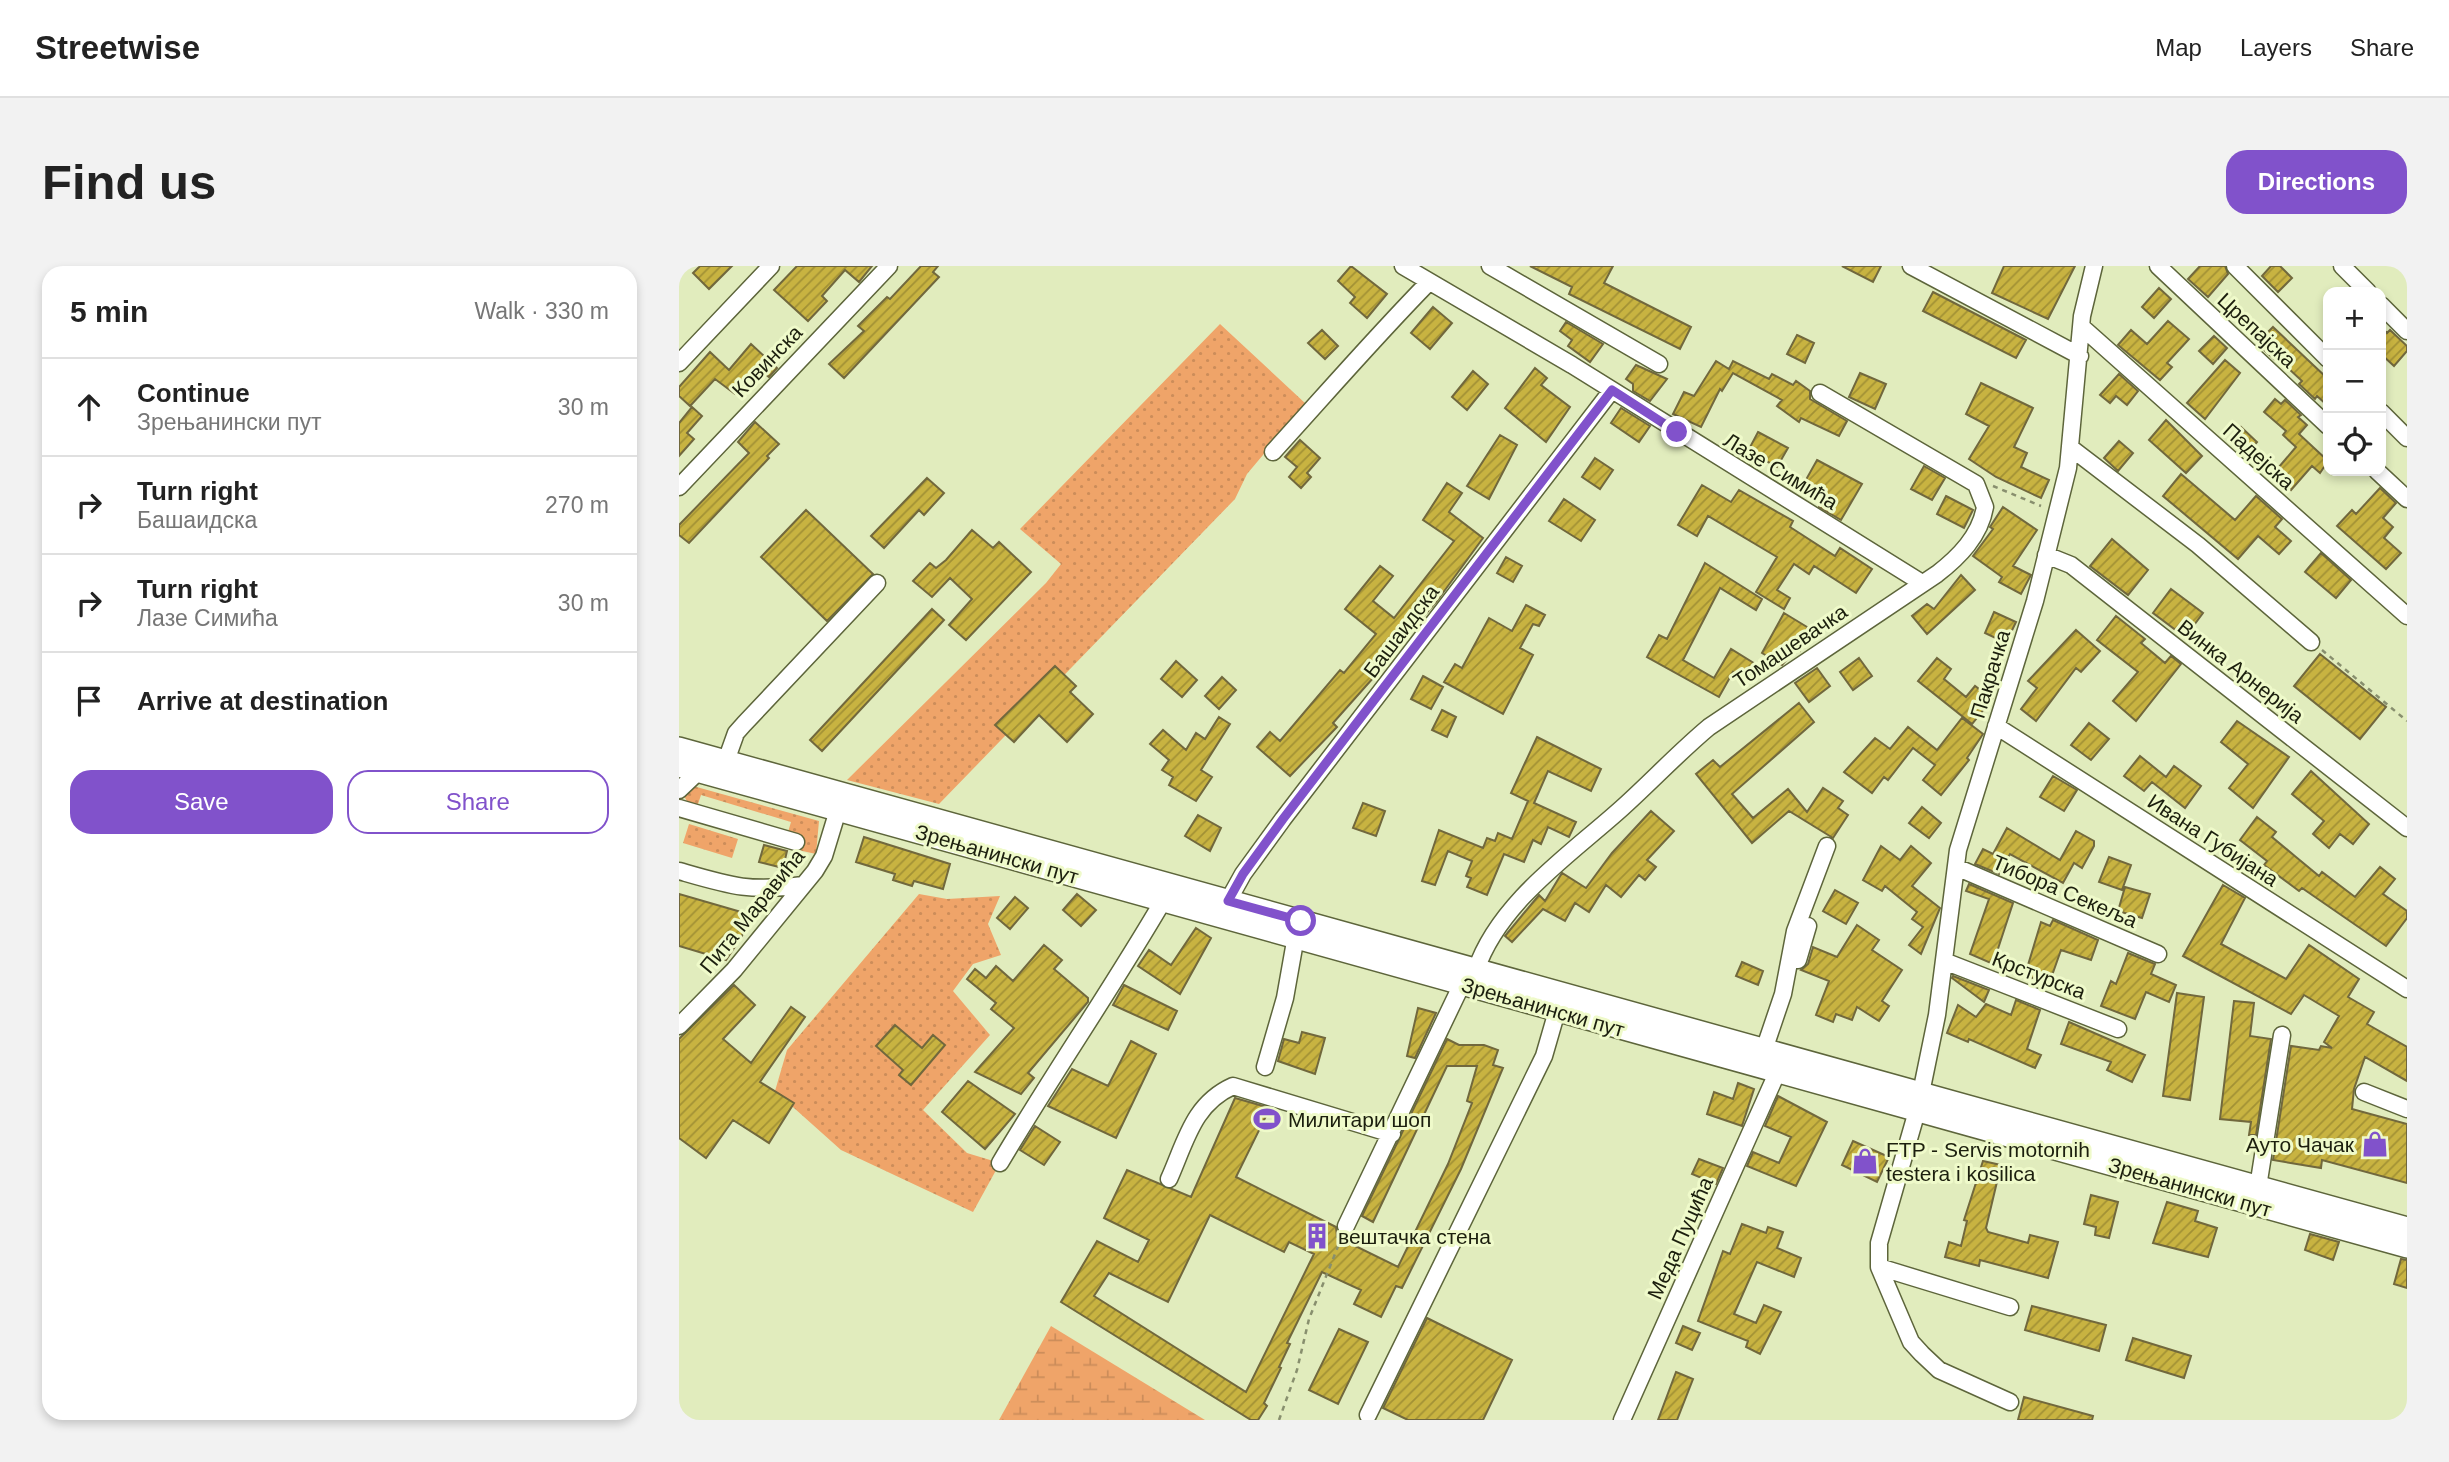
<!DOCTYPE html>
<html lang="en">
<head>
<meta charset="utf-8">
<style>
  body { margin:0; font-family:Arial,sans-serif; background:#f2f2f2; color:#222 }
  .controls { position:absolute; right:21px; top:21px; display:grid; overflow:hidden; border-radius:14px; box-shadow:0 4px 10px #0003 }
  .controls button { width:63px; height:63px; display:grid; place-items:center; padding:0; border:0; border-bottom:2px solid #e0e0e0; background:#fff; color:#222; font:35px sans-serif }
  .stop { position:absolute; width:21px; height:21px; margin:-16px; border:5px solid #8152cb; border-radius:50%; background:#fff }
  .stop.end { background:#8152cb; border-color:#fff; box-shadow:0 2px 7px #0008 }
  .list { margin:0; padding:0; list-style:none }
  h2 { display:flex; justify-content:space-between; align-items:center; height:91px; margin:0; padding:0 28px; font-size:30px }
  h2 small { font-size:23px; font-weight:400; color:#767676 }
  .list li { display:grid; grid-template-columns:46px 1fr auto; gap:21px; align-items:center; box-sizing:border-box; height:98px; padding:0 28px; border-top:2px solid #e0e0e0 }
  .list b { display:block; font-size:26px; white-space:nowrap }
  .list p { margin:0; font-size:23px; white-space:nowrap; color:#767676 }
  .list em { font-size:23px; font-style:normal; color:#767676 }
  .actions { display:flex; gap:14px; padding:21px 28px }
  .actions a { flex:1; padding:16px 0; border:2px solid #8152cb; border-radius:21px; text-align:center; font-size:24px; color:#8152cb }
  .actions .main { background:#8152cb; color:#fff }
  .icon { flex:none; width:38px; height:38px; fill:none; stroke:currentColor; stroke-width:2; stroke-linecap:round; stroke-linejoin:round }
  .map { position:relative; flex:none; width:1728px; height:1154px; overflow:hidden; border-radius:21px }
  header { display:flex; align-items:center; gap:42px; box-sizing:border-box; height:98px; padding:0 35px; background:#fff; border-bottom:2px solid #e0e0e0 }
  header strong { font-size:33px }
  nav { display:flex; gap:38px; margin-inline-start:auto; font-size:24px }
  .intro { display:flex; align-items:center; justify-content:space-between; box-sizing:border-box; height:168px; padding:0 42px }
  h1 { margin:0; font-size:49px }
  .button { padding:18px 32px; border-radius:21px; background:#8152cb; color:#fff; font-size:24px; font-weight:700 }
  main { display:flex; gap:42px; padding:0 42px }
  aside { flex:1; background:#fff; border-radius:21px; box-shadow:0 4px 10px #0003 }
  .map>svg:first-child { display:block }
  .grass { fill:url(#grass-dots) }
  .wetland { fill:url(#wetland-marsh) }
  .building { fill:url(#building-hatch); stroke:#71683d; stroke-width:2; fill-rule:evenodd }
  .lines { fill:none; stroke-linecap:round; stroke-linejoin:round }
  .minor-casing { stroke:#5d653b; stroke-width:19 }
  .major-casing { stroke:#5d653b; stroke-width:24 }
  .path { stroke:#888f6e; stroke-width:2.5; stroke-dasharray:5 5; stroke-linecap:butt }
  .minor { stroke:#fff; stroke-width:16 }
  .major { stroke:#fff; stroke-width:21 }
  .route { stroke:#8152cb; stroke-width:9 }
  .labels { text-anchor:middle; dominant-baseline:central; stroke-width:6; stroke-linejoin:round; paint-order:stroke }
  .street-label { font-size:21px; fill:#1c1f0e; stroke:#effaca }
  .poi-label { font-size:21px; fill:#1c1f0e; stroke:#effaca; text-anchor:start }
</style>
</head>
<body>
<header>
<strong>Streetwise</strong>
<nav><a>Map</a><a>Layers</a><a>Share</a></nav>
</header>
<div class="intro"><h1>Find us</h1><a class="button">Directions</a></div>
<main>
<aside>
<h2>5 min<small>Walk · 330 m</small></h2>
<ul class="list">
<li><svg class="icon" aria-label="ahead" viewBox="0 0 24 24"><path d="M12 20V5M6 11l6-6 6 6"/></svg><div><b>Continue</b><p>Зрењанински пут</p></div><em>30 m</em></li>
<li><svg class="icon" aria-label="right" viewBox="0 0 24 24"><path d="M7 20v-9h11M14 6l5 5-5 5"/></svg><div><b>Turn right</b><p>Башаидска</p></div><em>270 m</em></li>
<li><svg class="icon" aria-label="right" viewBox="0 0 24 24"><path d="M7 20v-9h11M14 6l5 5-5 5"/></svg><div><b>Turn right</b><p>Лазе Симића</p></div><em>30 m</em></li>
<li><svg class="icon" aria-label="arrive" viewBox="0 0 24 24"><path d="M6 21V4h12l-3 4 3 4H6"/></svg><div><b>Arrive at destination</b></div></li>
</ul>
<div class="actions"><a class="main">Save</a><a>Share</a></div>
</aside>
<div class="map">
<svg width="1728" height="1154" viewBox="0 0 1728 1154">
  <defs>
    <pattern id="grass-dots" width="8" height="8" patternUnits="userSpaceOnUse" patternTransform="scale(1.75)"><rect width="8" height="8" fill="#efa469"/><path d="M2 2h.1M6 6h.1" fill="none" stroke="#cc8d5a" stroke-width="1.8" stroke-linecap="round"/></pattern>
    <pattern id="wetland-marsh" width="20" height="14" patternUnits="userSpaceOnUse" patternTransform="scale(1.75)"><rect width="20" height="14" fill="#efa469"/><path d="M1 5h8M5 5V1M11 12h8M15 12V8" fill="none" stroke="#cc8d5a"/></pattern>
    <pattern id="building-hatch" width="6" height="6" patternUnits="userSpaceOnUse" patternTransform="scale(1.75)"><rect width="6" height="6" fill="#c8b341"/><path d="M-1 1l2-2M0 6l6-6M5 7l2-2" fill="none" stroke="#a29135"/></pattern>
  </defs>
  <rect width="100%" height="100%" fill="#e1ecbd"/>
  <path class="grass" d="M541,58L627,138L568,208L556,233L260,538L168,514L367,317L382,298L341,263Z
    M14,520L140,555L137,588L119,584L123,570L109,566L112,556L22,529L18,541L10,539L5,530Z
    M10,558L59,573L53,592L4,577Z
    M240,628L268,633L321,630L309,658L322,689L294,698L274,725L311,769L244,844L288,887L321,897L294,946L162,884L96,825L108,784Z"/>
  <path class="wetland" d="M372,1060L526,1154H320Z"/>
  <path class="building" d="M21,0H53L30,23L14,7Z
    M118,0H193L180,16L166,4L143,30L148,35L129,55L95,24Z
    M242,0H259L254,6L260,11L165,112L150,98L185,65L179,60L208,31L211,33Z
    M672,0L708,28L688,52L671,37L676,31L659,15Z
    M851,0H934L925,17L1012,61L1001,83L890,28L893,21Z
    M1163,0H1202L1194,16Z
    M1325,0H1396L1369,53L1313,27Z
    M1521,0H1546L1549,8L1529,31L1509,13Z
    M1592,0H1601L1613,12L1599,26L1583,10Z
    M1480,22L1492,33L1475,52L1463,41Z
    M1254,26L1347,74L1337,92L1244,45Z
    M754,41L773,57L751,83L732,67Z
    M1489,55L1510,73L1488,97L1493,101L1481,114L1439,79L1452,64L1468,78Z
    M887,56L924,78L911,96L889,80L893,74L881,65Z
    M1594,61L1649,113V140L1638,130L1636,133L1620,118L1623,115L1597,91L1595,93L1585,84L1589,79L1582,73Z
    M1702,61L1708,67L1711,64L1728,80V85L1715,100L1702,88Z
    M643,64L659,80L646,93L629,77Z
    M1118,69L1135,77L1126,97L1108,88Z
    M1535,70L1548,82L1534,98L1520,85Z
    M72,78L98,102L90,111L79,102L56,128L36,113L11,140L0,130V121L31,86L50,104Z
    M1546,94L1561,107L1526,153L1508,137Z
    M1037,95L1050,103L1054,95L1090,113L1093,108L1114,119L1117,115L1131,125V133L1168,155L1160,170L1122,152L1120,156L1098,140L1103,134L1054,107L1043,125L1041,123L1022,161L994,148L1005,126L1015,130Z
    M957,99L988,113L971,135L954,125V118L947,113Z
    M856,102L868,112L862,119L891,141L867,176L826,142Z
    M794,105L809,118L788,144L773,131Z
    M1181,107L1207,118L1196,143L1170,131Z
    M1440,108L1459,125L1448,139L1437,130L1431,137L1421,129Z
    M1302,117L1354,142L1335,181L1348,187L1342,201L1370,214L1362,232L1317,211L1290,193L1310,160L1287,148Z
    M1596,133L1602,138L1606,134L1622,149L1619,151L1628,159L1620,168L1649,195L1641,207L1633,200L1612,224L1594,208L1617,181L1604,169L1607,165L1585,146Z
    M13,141L23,150L8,167L15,173L0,190V157Z
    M942,142L971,160L960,176L932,157Z
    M1487,154L1523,190L1507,207L1470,174Z
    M76,156L100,178L88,190L90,192L10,277L0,269V259L70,187L59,176Z
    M1562,161L1578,176L1567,189L1550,174Z
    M1079,166L1109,182L1098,201L1069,185Z
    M821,169L838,179L810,233L788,220Z
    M621,174L641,192L628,207L632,211L622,222L610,211L618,201L606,191Z
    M1440,175L1454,187L1439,205L1425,192Z
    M916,192L934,204L921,223L903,211Z
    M1138,194L1183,218L1162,254L1140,241L1145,231L1124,219Z
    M1245,200L1266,212L1253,234L1232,223Z
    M1502,208L1556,254L1577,230L1603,253L1596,261L1612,275L1600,288L1579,270L1559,293L1484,230Z
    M248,212L265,227L245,249L240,244L205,282L192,270Z
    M768,217L783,227L770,246L804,272L758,335L738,358L736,356L701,400L703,402L654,457L658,461L611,510L578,481L591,466L601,475L661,404L665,407L697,368L666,343L701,300L714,310L694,335L715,352L775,275L744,254Z
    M1023,219L1052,236L1060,224L1114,255L1111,261L1156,290L1161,282L1193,303L1177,327L1135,300L1130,308L1115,298L1098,324L1111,332L1105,343L1077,326L1098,291L1029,250L1018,270L999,259Z
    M1701,222L1717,237L1704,252L1714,261L1705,272L1722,287L1707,303L1658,260L1673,244L1677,248Z
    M1267,230L1294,244L1285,262L1258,248Z
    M885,233L916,254L902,275L870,255Z
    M1324,241L1358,264L1334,300L1352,309L1342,328L1320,316L1323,311L1294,290L1314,263L1311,261Z
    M127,244L194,308L148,355L82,291Z
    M293,264L314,282L320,276L352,306L287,374L270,359L293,333L271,312L253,331L234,315L251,297L257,302L267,294Z
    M1433,273L1469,304L1449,329L1411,300Z
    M1642,287L1672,314L1657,332L1626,306Z
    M827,291L843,300L834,316L818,307Z
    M1026,297L1083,333L1077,344L1041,322L1004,394L1035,412L1052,383L1078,399L1068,415L1054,406L1040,431L968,391L980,369L988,373Z
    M1282,309L1296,324L1248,368L1233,350L1248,338L1255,343Z
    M1492,323L1524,347L1506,371L1474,347Z
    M847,339L866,349L860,360L854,358L841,382L854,389L824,448L765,416L776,398L783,402L810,352L833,365Z
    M253,343L265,354L143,485L131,474Z
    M1315,346L1337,356L1327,377L1306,367Z
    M1105,347L1133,364L1121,385L1117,383L1103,399L1083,387Z
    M1437,350L1466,373L1462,377L1486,397L1492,390L1502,398L1457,455L1434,435L1459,406L1418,374Z
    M1397,364L1421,385L1402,406L1397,402L1357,455L1342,443L1358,422L1349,415Z
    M1641,388L1707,441L1681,473L1615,420Z
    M1180,392L1193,410L1174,424L1161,406Z
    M1258,392L1272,403L1265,413L1287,431L1296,420L1313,433L1293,458L1239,415Z
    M497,395L518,414L503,431L482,413Z
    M376,400L397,420L391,426L414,448L388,476L360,449L335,476L316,459Z
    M1138,402L1151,420L1130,436L1116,417Z
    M744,410L764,421L752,443L732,433Z
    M543,411L557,424L540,443L526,430Z
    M1120,437L1135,456L1053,528L1074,552L1109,523L1128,546L1144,522L1164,535L1159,542L1169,549L1154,572L1110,545L1073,577L1017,508L1034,494L1041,501Z
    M763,444L777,451L768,471L753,464Z
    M540,451L551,458L522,504L533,511L517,535L490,519L494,511L483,504L490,494L471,478L484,464L507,484L517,467L526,473Z
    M1283,452L1304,468L1288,492L1290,494L1262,529L1244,514L1256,499L1234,482L1209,514L1205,511L1193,527L1165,506L1196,472L1211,483L1229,461L1258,484Z
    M1558,455L1610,491L1574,542L1550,522L1569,498L1542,476Z
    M1410,457L1430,473L1412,494L1392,479Z
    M858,471L922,503L912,525L869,505L855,537L897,556L890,571L869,561L862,578L854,574L845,596L825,588L808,629L788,621L792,612L787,610L793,595L769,585L756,619L743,615L760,564L804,582L808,572L816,575L819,567L833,573L849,535L832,527Z
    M1461,490L1487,511L1495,500L1522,520L1506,542L1473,516L1465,525L1445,510Z
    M1632,505L1690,558L1674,578L1661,568L1650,582L1634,568L1645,555L1613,528Z
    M1374,510L1398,524L1385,545L1361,531Z
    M684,537L706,545L697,570L674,562Z
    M1243,541L1262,557L1250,572L1230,557Z
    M972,545L995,565L968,594L977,601L966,614L960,609L942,631L927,619L910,646L896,637L886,655L864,643L833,676L826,670L860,629L866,635L883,607L907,622L933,587Z
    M519,549L542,562L531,585L506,570Z
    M1578,551L1597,566L1593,571L1617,591L1640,610L1643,606L1676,631L1701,601L1716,613L1704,628L1728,645V652L1707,680L1623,622L1620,625L1585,599L1588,595L1561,574Z
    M1328,562L1381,594L1397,565L1415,575V580L1403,602L1395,597L1384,617L1331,588L1320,608L1296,598L1304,583L1314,588Z
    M185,571L271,598L264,623L235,615L233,620L214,614L216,608L177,596Z
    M85,579L108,585L104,602L80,596Z
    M1202,580L1221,594L1232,580L1252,597L1233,620L1261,642L1242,688L1230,679L1244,661L1233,653L1238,646L1206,620L1203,625L1184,614Z
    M1430,591L1452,599L1443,624L1420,616Z
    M1290,618L1334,637L1314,698L1291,688L1310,633L1287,625Z
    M1544,619L1566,632L1542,678L1607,713L1630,679L1680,713L1669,731L1695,746L1688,758L1728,781V815L1686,791L1675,823L1673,843L1728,858V917L1643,894L1642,902L1594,894L1612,780L1640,784L1642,780L1653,782L1645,776L1660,750L1625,729L1612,748L1504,690Z
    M1446,621L1471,628L1463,652L1439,645Z
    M1156,624L1179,637L1167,658L1144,645Z
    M0,628L69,648L63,670L47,694L0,680Z
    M398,628L417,644L402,660L384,644Z
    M336,631L349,642L331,663L318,652Z
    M1374,654L1419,674L1412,694L1382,684L1370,718L1346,709L1362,656L1371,660Z
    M1178,659L1200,674L1193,684L1223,704L1203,735L1210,740L1200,755L1178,741L1173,754L1157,748L1154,756L1137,749L1150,715L1122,704L1129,698L1134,681L1158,691Z
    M517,662L532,672L501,728L459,700L470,684L492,699Z
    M365,679L383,694L375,703L409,732V736L349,807L355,812L342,828L296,806L335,762L312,743L317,737L288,713L296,703L307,712L317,700L334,715Z
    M1449,687L1476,698L1472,708L1497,719L1490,736L1467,726L1456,753L1422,740L1432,715L1437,718Z
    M1063,696L1084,705L1079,719L1057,710Z
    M1274,710L1310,724L1305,736L1273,712Z
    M55,719L76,739L44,773L72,797L112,741L126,751L81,816L115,837L90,877L54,854L27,892L0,872V773Z
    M445,719L498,745L489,764L434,739Z
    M1498,727L1525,731L1511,834L1484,830Z
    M1337,734L1361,744L1348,783L1362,789L1356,802L1290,773L1289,776L1268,767L1279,739L1297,751L1307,738L1332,749Z
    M1555,735L1575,737L1571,770L1592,773L1577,869H1570L1572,856L1541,853Z
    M739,742L757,747L736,792L728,790Z
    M1390,756L1466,789L1453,816L1428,804L1432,796L1382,778Z
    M216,759L243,782L254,769L266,779L232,819L220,809L224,804L197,780Z
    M623,766L646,772L636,808L599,795L605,773L620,777Z
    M768,773L780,779H805L819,784L814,799L824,802L782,903L723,1022L717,1020L702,1051L675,1038L682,1024L643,1006L608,1077L611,1078L600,1101L602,1102L585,1137L588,1140L579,1154H572L382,1036L418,975L459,996L470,974L425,952L448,904L512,931L556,832L591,842L557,911L657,961L658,971L719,1001L769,898L793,837L788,835L798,800H768L694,956L683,950ZM531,949L605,986L610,976L635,988L567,1126L415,1030L430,1007L489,1036Z
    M452,775L477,788L437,872L369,840L393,803L429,820Z
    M289,815L336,848L306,883L263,846Z
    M1059,817L1075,823L1063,860L1028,848L1035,826L1054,833Z
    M1099,830L1148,856L1117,920L1068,900L1074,886L1100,897L1112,871L1086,860Z
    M356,860L381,876L365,899L341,884Z
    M1174,875L1210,891L1198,916L1163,899Z
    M1020,893L1044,902L1037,918L1013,908Z
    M1304,895L1322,899L1307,962L1309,966L1349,977L1351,969L1379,976L1369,1012L1301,994L1300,1000L1266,991L1270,976L1282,980L1288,955L1285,954Z
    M1412,929L1439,936L1430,972L1416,969L1417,961L1405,958Z
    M1488,936L1519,945L1516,955L1538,962L1529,991L1474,977Z
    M1063,958L1087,967L1089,961L1104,966L1098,982L1122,992L1115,1011L1078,996L1055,1048L1077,1057L1085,1039L1102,1046L1081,1088L1067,1081L1069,1075L1019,1055L1044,985L1051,988Z
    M1631,968L1660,976L1654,994L1626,984Z
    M1722,993L1728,994V1022L1715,1018Z
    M1353,1040L1427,1059L1420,1085L1346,1064Z
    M748,1052L833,1094L804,1154H729L704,1142Z
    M1004,1060L1021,1067L1013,1084L997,1077Z
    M660,1063L689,1076L659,1138L630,1124Z
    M1454,1072L1512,1090L1505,1112L1447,1094Z
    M997,1106L1014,1113L998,1154H979Z
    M1345,1131L1414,1150L1413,1154H1339Z"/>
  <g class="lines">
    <g class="minor-casing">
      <path id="minor" d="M724,0L893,99L1243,317
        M811,0L980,98
        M1232,0L1401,90
        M1479,0L1649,160
        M1556,0L1649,93
        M1663,0L1689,26
        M1702,39L1728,65
        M1404,62L1728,350
        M0,97L92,0
        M1702,146L1728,172
        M1392,182L1519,279L1632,376
        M594,186C646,129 696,71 750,16
        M1698,205L1728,233
        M0,221L210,0
        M1367,289L1392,299L1728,562
        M1317,460L1728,723
        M47,495L57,467L65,458L198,317
        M0,524L20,505
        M0,542L117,576
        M1277,601L1479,688
        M0,605C52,620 69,626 124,619
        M549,635L564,608L604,553L933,124
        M1119,694L1129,660
        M1265,695L1439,763
        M797,704C820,636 892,588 943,542C973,515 1000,486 1030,461L1258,308C1280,291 1301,270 1306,241L1297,218L1141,127
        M0,760L55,704L136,605L145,590L159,544
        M1085,784L1104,728L1116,665L1148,580
        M586,801L606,732L617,670
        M1685,826L1728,843
        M1242,827L1258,749L1279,584L1356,335L1389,202L1403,50L1415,0
        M1238,845L1200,977V1001L1232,1076L1243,1088L1260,1104L1331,1136
        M321,897C373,809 432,724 484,635
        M490,913C507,875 514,838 554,820L713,868
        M1579,921L1603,769
        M667,960L783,718
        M1200,1001L1331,1041
        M689,1149L865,790L878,745
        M943,1154L1098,807"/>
    </g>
    <g class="major-casing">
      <path id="major" d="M0,482L1728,962
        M0,500L1728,981"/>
    </g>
    <path class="path" d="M1314,220L1362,240
      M1643,384L1728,455
      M600,1154L618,1104L630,1053L662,973"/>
    <use href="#minor" class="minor"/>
    <use href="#major" class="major"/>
  </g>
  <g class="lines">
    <path class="route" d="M622,655L549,635L564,608L604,553L933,124L998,166"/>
  </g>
  <defs>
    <g id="stadium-bare" transform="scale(2.1)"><path d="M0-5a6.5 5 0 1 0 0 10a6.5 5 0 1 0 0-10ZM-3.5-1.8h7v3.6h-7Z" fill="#8152cb" stroke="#effaca" stroke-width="2.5" paint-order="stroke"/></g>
    <g id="shop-bare" transform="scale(2.1)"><path d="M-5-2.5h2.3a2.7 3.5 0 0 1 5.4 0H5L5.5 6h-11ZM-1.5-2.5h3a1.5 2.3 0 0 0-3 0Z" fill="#8152cb" stroke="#effaca" stroke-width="2.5" paint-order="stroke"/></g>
    <g id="building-bare" transform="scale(2.1)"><path d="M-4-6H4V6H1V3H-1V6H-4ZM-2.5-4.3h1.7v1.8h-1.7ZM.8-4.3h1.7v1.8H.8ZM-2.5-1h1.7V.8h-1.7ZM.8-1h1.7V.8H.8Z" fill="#8152cb" stroke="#effaca" stroke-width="2.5" paint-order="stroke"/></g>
  </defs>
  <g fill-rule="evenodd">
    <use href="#stadium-bare" x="588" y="853"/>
    <use href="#shop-bare" x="1696" y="878"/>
    <use href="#shop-bare" x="1186" y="895"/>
    <use href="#building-bare" x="638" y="970"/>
  </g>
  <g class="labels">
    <g class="street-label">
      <text transform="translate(1578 64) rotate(43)">Црепајска</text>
      <text transform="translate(88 95) rotate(-46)">Ковинска</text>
      <text transform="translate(1580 190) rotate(42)">Падејска</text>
      <text transform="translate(1102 205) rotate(31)">Лазе Симића</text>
      <text transform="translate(722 365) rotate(-53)">Башаидска</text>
      <text transform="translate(1111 380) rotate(-34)">Томашевачка</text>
      <text transform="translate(1562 405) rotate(38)">Винка Арнерија</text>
      <text transform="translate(1311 408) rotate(-73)">Пакрачка</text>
      <text transform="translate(1534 574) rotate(33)">Ивана Губијана</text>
      <text transform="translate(318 588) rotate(16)">Зрењанински пут</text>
      <text transform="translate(1386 625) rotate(23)">Тибора Секеља</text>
      <text transform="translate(73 645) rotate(-51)">Пита Маравића</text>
      <text transform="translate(1360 709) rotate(21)">Крстурска</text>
      <text transform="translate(864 741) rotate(16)">Зрењанински пут</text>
      <text transform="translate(1511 921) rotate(16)">Зрењанински пут</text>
      <text transform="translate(1001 972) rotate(-66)">Меда Пуцића</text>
    </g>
    <g class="poi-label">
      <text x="609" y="853">Милитари шоп</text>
      <text x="1675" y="878" text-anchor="end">Ауто Чачак</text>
      <text x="1207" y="883">FTP - Servis motornih<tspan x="1207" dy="24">testera i kosilica</tspan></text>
      <text x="659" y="970">вештачка стена</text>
    </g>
  </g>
</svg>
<div class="controls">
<button>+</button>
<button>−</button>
<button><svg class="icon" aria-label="locate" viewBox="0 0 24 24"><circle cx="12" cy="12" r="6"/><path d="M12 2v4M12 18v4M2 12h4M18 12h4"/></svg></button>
</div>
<div class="stop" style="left:622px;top:655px"></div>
<div class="stop end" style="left:998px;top:166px"></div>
</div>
</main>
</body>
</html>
